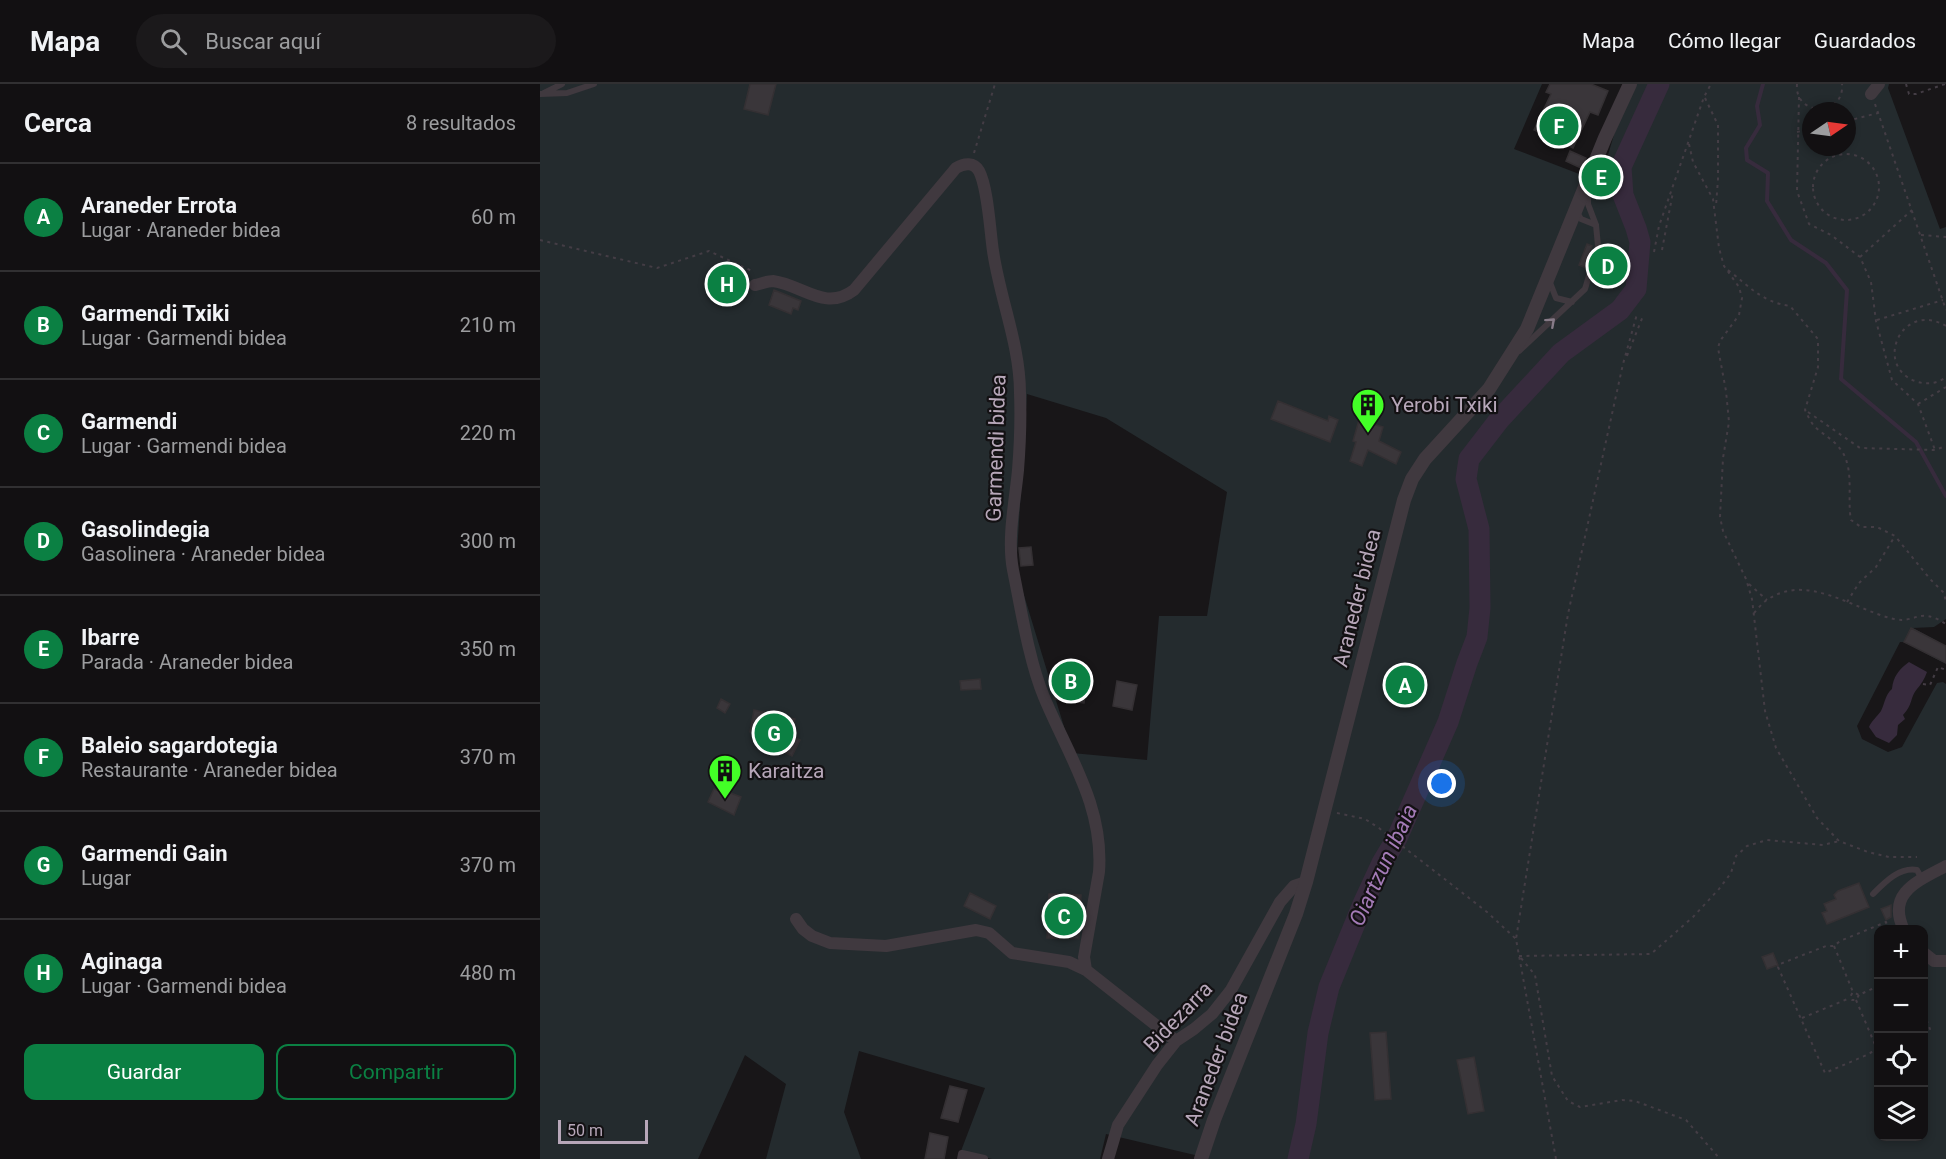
<!DOCTYPE html>
<html lang="es">
<head>
<meta charset="utf-8">
<style>
  body { margin:0; font-family:Roboto,sans-serif; background:#1b191b; color:#f1f3f6 }
  .controls { position:absolute; right:18px; bottom:18px; display:grid; overflow:hidden; border-radius:12px; box-shadow:0 3px 9px #0003 }
  .controls button { width:54px; height:54px; display:grid; place-items:center; padding:0; border:0; border-bottom:2px solid #313032; background:#121012; color:#f1f3f6; font:30px sans-serif }
  .compass { position:absolute; left:1262px; top:18px; width:54px; height:54px; border-radius:50%; background:#121012; box-shadow:0 3px 9px #0003; rotate:77deg }
  .scale { position:absolute; left:18px; bottom:15px; width:90px; box-sizing:border-box; padding-left:6px; border:3px solid #b7a7b9; border-top:0; font-size:16px; line-height:21px; white-space:nowrap; color:#b7a7b9; -webkit-text-stroke:4px #131113; paint-order:stroke }
  .you { position:absolute; left:902px; top:700px; width:21px; height:21px; margin:-15px; border:4px solid #fff; border-radius:50%; background:#1a73e8; box-shadow:0 0 0 9px #1a73e833 }
  .badge { display:grid; place-items:center; width:39px; height:39px; border-radius:50%; background:#0b8043; color:#fff; font-size:20px; font-weight:700 }
  .pin { position:absolute; translate:-50% -50%; border:3px solid #fff; box-shadow:0 2px 6px #0006 }
  .list { margin:0; padding:0; list-style:none }
  h2 { display:flex; justify-content:space-between; align-items:center; height:78px; margin:0; padding:0 24px; font-size:26px }
  h2 small { font-size:20px; font-weight:400; color:#9c9d9f }
  .list li { display:grid; grid-template-columns:39px 1fr auto; gap:18px; align-items:center; box-sizing:border-box; height:108px; padding:0 24px; border-top:2px solid #313032 }
  .list b { display:block; font-size:22px; white-space:nowrap }
  .list p { margin:0; font-size:20px; white-space:nowrap; color:#9c9d9f }
  .list em { font-size:20px; font-style:normal; color:#9c9d9f }
  .actions { display:flex; gap:12px; padding:18px 24px }
  .actions a { flex:1; padding:14px 0; border:2px solid #0b8043; border-radius:12px; text-align:center; font-size:21px; color:#0b8043 }
  .actions .main { background:#0b8043; color:#fff }
  .icon { flex:none; width:33px; height:33px; fill:none; stroke:currentColor; stroke-width:2; stroke-linecap:round; stroke-linejoin:round }
  .map { position:relative; flex:none; width:1406px; height:1075px; overflow:hidden }
  header { display:flex; align-items:center; gap:36px; box-sizing:border-box; height:84px; padding:0 30px; background:#121012; border-bottom:2px solid #313032 }
  header strong { font-size:28px }
  nav { display:flex; gap:33px; margin-inline-start:auto; font-size:21px }
  .search { width:420px; height:54px; background:#1b191b; display:flex; align-items:center; gap:15px; box-sizing:border-box; padding:0 21px; border-radius:33px; color:#9c9d9f; font-size:22px }
  main { display:flex }
  aside { flex:1; background:#121012 }
  .map>svg:first-child { display:block }
  .green { fill:#242b2e; fill-rule:evenodd }
  .water { fill:#372b3d }
  .lines { fill:none; stroke-linecap:round; stroke-linejoin:round }
  .stream { stroke:#372b3d; stroke-width:4 }
  .river { stroke:#372b3d; stroke-width:21 }
  .building { fill:#3a363a; stroke:#343033; stroke-width:1.5 }
  .path { stroke:#443d45; stroke-width:2; stroke-dasharray:3 4.5; stroke-linecap:butt }
  .service { stroke:#40393f; stroke-width:6 }
  .pedestrian { stroke:#40393f; stroke-width:8 }
  .minor { stroke:#40393f; stroke-width:12 }
  .tertiary { stroke:#40393f; stroke-width:14 }
  .oneway { stroke:#877b88 }
  .labels { text-anchor:middle; dominant-baseline:central; stroke-width:4.5; stroke-linejoin:round; paint-order:stroke }
  .poi-label { font-size:21px; fill:#b7a7b9; stroke:#131113; text-anchor:start }
  .street-label { font-size:21px; fill:#b7a7b9; stroke:#131113 }
  .water-label { font-size:22px; font-style:italic; fill:#a47bb7; stroke:#131113 }
</style>
</head>
<body>
<header>
<strong>Mapa</strong>
<div class="search"><svg class="icon" aria-label="search" viewBox="0 0 24 24"><circle cx="10" cy="10" r="6"/><path d="M15 15l6 6"/></svg>Buscar aquí</div>
<nav><a>Mapa</a><a>Cómo llegar</a><a>Guardados</a></nav>
</header>
<main>
<aside>
<h2>Cerca<small>8 resultados</small></h2>
<ul class="list">
<li><span class="badge">A</span><div><b>Araneder Errota</b><p>Lugar · Araneder bidea</p></div><em>60 m</em></li>
<li><span class="badge">B</span><div><b>Garmendi Txiki</b><p>Lugar · Garmendi bidea</p></div><em>210 m</em></li>
<li><span class="badge">C</span><div><b>Garmendi</b><p>Lugar · Garmendi bidea</p></div><em>220 m</em></li>
<li><span class="badge">D</span><div><b>Gasolindegia</b><p>Gasolinera · Araneder bidea</p></div><em>300 m</em></li>
<li><span class="badge">E</span><div><b>Ibarre</b><p>Parada · Araneder bidea</p></div><em>350 m</em></li>
<li><span class="badge">F</span><div><b>Baleio sagardotegia</b><p>Restaurante · Araneder bidea</p></div><em>370 m</em></li>
<li><span class="badge">G</span><div><b>Garmendi Gain</b><p>Lugar</p></div><em>370 m</em></li>
<li><span class="badge">H</span><div><b>Aginaga</b><p>Lugar · Garmendi bidea</p></div><em>480 m</em></li>
</ul>
<div class="actions"><a class="main">Guardar</a><a>Compartir</a></div>
</aside>
<div class="map">
<svg width="1406" height="1075" viewBox="0 0 1406 1075">
  <rect width="100%" height="100%" fill="#181618"/>
  <path class="green" d="M0,0H1002L974,65L1060,98L1089,0H1349L1348,4L1400,145L1406,143V535L1394,543L1373,544L1406,562V580L1364,558H1360L1317,642L1322,655L1348,668L1362,663L1397,599L1403,598L1406,600V1075H663L659,1072L566,1050L560,1075H452L421,1067L445,1004L319,967L304,1028L321,1075H226L246,1000L205,971L158,1075H0ZM1271,27H1307V63H1271ZM487,310L566,334L687,408L667,532H619L607,676L532,669L476,485ZM1338,846H1384V1052H1338Z"/>
  <path class="water" d="M1369,578L1387,588C1384,596 1382,599 1377,605C1370,613 1373,621 1363,631L1365,635L1358,641L1357,651L1349,659L1336,653L1329,643C1332,636 1337,633 1341,627C1345,619 1345,611 1352,605C1353,593 1359,585 1369,578Z"/>
  <g class="lines">
    <path class="stream" d="M1223,0L1217,22L1220,41L1206,64L1207,76L1228,89L1227,117L1251,156L1286,179L1307,206L1301,295L1376,358L1406,412"/>
    <path class="river" d="M758,1075L766,1040L778,949L789,903L823,820L842,779L857,754L908,638L927,579L937,553L940,524L939,445L926,395L929,375L959,336L1021,269L1080,226L1096,205L1100,158L1096,144L1083,111L1081,83L1119,0"/>
  </g>
  <path class="building" d="M210,0H236L228,31L204,25Z
    M1010,0H1051L1068,7L1058,31L1050,28L1033,64L994,46L1011,10L1006,8Z
    M1030,67L1046,74L1041,84L1026,77Z
    M1047,160L1052,162L1046,184L1039,181Z
    M1062,166L1079,173L1068,202L1057,198L1060,189L1056,187Z
    M184,185L202,202L190,216L172,199Z
    M234,206L261,217L258,226L253,224L251,230L229,221Z
    M738,317L788,337L789,332L798,336L790,358L731,335Z
    M819,336L843,343L839,357L861,368L856,380L828,366L822,382L810,377L816,358L813,357Z
    M491,463L493,481L481,482L479,464Z
    M1371,544L1406,562V579L1364,558Z
    M517,587L548,590L544,619L514,615Z
    M846,591L885,598L883,612L860,609L861,607L845,605Z
    M440,595L441,605L421,606L420,597Z
    M577,597L597,601L592,626L573,622Z
    M181,615L190,620L185,629L177,624Z
    M214,626L255,635L251,647L255,650L254,653L260,656L252,672L225,658L228,651L210,648Z
    M174,705L179,707L180,705L201,713L194,731L168,718Z
    M1319,799L1329,823L1287,840L1282,829L1287,827L1284,820L1296,815L1294,811L1298,807Z
    M430,809L456,822L450,835L424,822Z
    M509,810L541,811L539,855L507,854Z
    M1351,821V833L1346,836L1341,825Z
    M1233,869L1238,881L1227,885L1222,873Z
    M846,948L851,1015L835,1016L830,949Z
    M934,973L944,1027L928,1030L917,976Z
    M410,1002L427,1006L418,1038L401,1034Z
    M390,1049L408,1053L404,1075H385Z"/>
  <g class="lines">
    <path class="path" d="M1257,0C1254,33 1305,33 1302,0
      M1366,0L1369,10H1376L1405,0
      M1259,13L1257,107L1269,140L1291,151L1320,173L1331,198L1336,237L1352,296L1378,320L1395,366
      M1165,14L1178,41V95L1176,122
      M1335,20L1406,226
      M1307,37L1338,29
      M1257,48L1271,45
      M1149,60L1153,78L1173,115L1179,164L1184,182L1199,203L1202,214L1199,231L1180,257L1178,264L1186,307L1189,338L1183,374L1180,433L1183,447L1206,495L1212,515L1225,627L1236,664L1277,734L1299,757L1328,768L1349,773H1377
      M434,69L455,0
      M1273 103a33 33 0 1 1 66 0a33 33 0 1 1-66 0Z
      M1381,151L1406,153
      M0,156L117,184L169,167L214,188
      M1122,166L1133,108
      M1114,168L1119,142L1164,13L1171,0
      M1320,173L1372,126
      M1188,186C1210,203 1222,218 1250,222L1278,255V283L1265,326C1268,332 1271,339 1275,343C1285,352 1296,357 1303,369C1314,388 1307,415 1311,436L1321,443H1337L1355,452L1390,495L1404,509L1406,518
      M1337,236L1403,216
      M1406,242C1362,216 1333,281 1375,297C1385,301 1397,300 1406,293
      M1087,272L1103,232
      M1378,320L1406,303
      M1268,328L1320,364L1395,366L1406,362
      M1209,500L1227,516
      M1307,518L1319,499L1336,483L1355,452
      M1214,529C1218,525 1222,519 1227,516C1267,488 1314,526 1354,535C1376,540 1378,522 1406,540
      M1383,600L1390,601L1398,583L1406,586
      M797,729L825,735L839,744L947,828L976,855
      M1294,862L1313,908
      M979,872L1111,870L1153,833L1179,805L1191,789L1196,772L1207,762L1227,756L1283,761L1299,757
      M981,874L995,891L1012,992L1028,1017L1040,1023L1082,1016L1095,1017L1146,1036L1180,1075
      M1319,911L1316,916H1312L1310,913L1313,908L1319,911L1338,902
      M1316,916L1336,963
      M1384,929L1390,945L1384,947
      M1262,934L1310,914
      M1338,963L1329,970L1285,989L1238,883L1240,880L1286,862H1294L1300,857L1346,838L1349,846
      M1016,1075L976,855L1028,530L1083,280L1097,230"/>
    <path class="service" d="M4,9L22,0
      M0,10L27,9L54,0
      M1036,127L1041,135L1056,141
      M1009,196L1016,214L1032,218
      M979,267L1045,205L1058,162L1056,141L1048,120V105
      M1333,810C1345,798 1359,783 1377,786L1382,795"/>
    <path class="pedestrian" d="M421,1075L422,1070L444,1075"/>
    <path class="minor" d="M1331,10L1339,0
      M215,201C220,200 228,197 233,197C263,201 285,228 314,206L416,84C424,79 434,78 439,87C448,104 450,147 453,167C460,215 480,261 480,309C481,335 480,361 478,386C475,418 467,454 473,486C481,525 489,577 504,613C528,671 564,722 559,788L544,873L546,886L636,957
      M256,835L263,845L272,852L290,859L346,862L436,846L449,849L472,869L529,878L546,886
      M1364,846C1346,809 1378,797 1406,782
      M1384,869L1394,877H1406
      M568,1075L578,1041L617,981L636,957L654,945L672,930L691,906L740,818L754,802L766,798"/>
    <path class="tertiary" d="M661,1075L674,1036L756,830L766,798L864,416L872,395L885,375L949,305L987,245L1065,54L1090,0"/>
  </g>
  <defs><path id="oneway-chevron" d="M-2-3.5L2.5 0L-2 3.5" fill="none" stroke-width="1.6" stroke-linecap="round" stroke-linejoin="round" transform="scale(1.5)"/></defs>
  <use class="oneway" href="#oneway-chevron" transform="translate(1011 238) rotate(-42)"/>
  <defs>
    <g id="building-pin" transform="scale(1.725)"><path d="M0 17L-7.5 6A9.5 9.5 0 1 1 7.5 6Z" fill="#43ff27" stroke="#131113"/><path d="M-4-6H4V6H1V3H-1V6H-4ZM-2.5-4.3h1.7v1.8h-1.7ZM.8-4.3h1.7v1.8H.8ZM-2.5-1h1.7V.8h-1.7ZM.8-1h1.7V.8H.8Z" fill="#111"/></g>
  </defs>
  <g fill-rule="evenodd">
    <use href="#building-pin" x="828" y="321"/>
    <use href="#building-pin" x="185" y="687"/>
  </g>
  <g class="labels">
    <g class="poi-label">
      <text x="851" y="321">Yerobi Txiki</text>
      <text x="208" y="687">Karaitza</text>
    </g>
    <g class="street-label">
      <text transform="translate(456 364) rotate(-88)">Garmendi bidea</text>
      <text transform="translate(817 514) rotate(-76)">Araneder bidea</text>
      <text transform="translate(638 933) rotate(-46)">Bidezarra</text>
      <text transform="translate(676 975) rotate(-69)">Araneder bidea</text>
    </g>
    <g class="water-label">
      <text transform="translate(843 781) rotate(-65)">Oiartzun ibaia</text>
    </g>
  </g>
</svg>
<div class="controls">
<button>+</button>
<button>−</button>
<button><svg class="icon" aria-label="locate" viewBox="0 0 24 24"><circle cx="12" cy="12" r="6"/><path d="M12 2v4M12 18v4M2 12h4M18 12h4"/></svg></button>
<button><svg class="icon" aria-label="layers" viewBox="0 0 24 24"><path d="M12 4l9 5-9 5-9-5zM3 14l9 5 9-5"/></svg></button>
</div>
<svg class="compass" viewBox="-18 -18 36 36"><path d="M0-13l5 13h-10z" fill="#e53935"/><path d="M0 13l5-13h-10z" fill="#9c9d9f"/></svg>
<div class="scale">50 m</div>
<div class="you"></div>
<div class="pin badge" style="left:865px;top:601px">A</div>
<div class="pin badge" style="left:531px;top:597px">B</div>
<div class="pin badge" style="left:524px;top:832px">C</div>
<div class="pin badge" style="left:1068px;top:182px">D</div>
<div class="pin badge" style="left:1061px;top:93px">E</div>
<div class="pin badge" style="left:1019px;top:42px">F</div>
<div class="pin badge" style="left:234px;top:649px">G</div>
<div class="pin badge" style="left:187px;top:200px">H</div>
</div>
</main>
</body>
</html>
